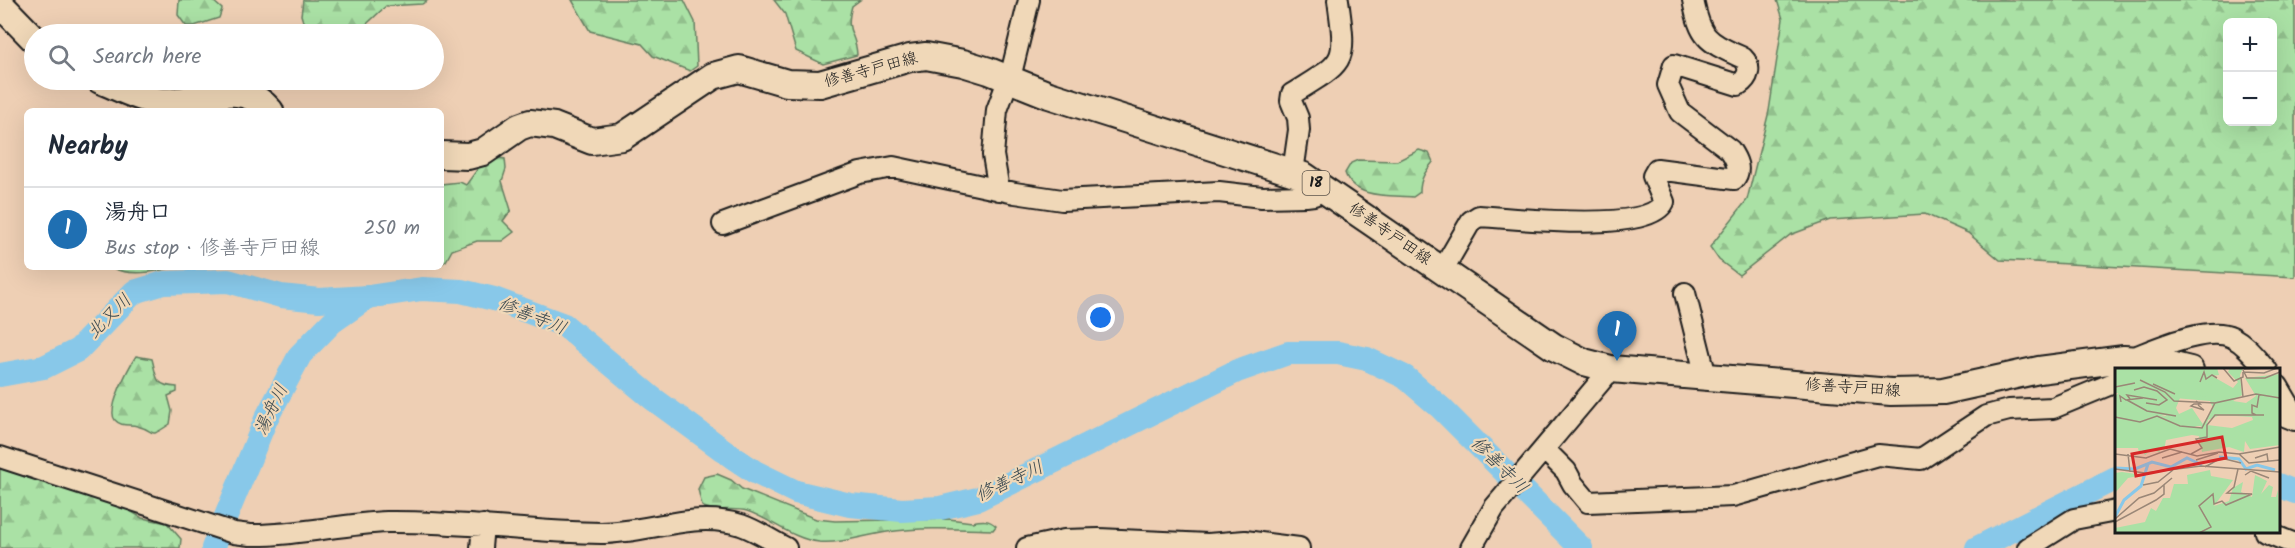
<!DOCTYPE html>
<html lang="en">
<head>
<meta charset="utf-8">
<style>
  body { margin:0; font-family:Kalam,"Klee One",sans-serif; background:#f2f2f3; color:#1f2937 }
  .controls { position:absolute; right:18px; top:18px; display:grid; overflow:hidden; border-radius:9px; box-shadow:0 6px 24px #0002 }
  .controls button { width:54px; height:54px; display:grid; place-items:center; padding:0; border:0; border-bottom:2px solid #e0e1e3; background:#fff; color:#1f2937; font:30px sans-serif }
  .you { position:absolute; left:1101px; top:318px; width:21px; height:21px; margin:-15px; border:4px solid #fff; border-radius:50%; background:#1a73e8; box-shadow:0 0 0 9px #1a73e833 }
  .badge { display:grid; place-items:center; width:39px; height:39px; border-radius:50%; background:#1f6fb2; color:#fff; font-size:20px; font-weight:700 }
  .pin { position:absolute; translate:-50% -50px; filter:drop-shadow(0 2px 3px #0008) }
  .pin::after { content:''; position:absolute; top:32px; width:21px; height:18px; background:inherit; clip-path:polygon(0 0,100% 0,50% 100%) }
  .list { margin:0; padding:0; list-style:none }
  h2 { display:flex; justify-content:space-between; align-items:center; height:78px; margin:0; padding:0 24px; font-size:26px }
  h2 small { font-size:20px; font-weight:400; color:#747a83 }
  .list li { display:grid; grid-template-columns:39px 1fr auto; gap:18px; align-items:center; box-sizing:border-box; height:84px; padding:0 24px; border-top:2px solid #e0e1e3 }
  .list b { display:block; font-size:22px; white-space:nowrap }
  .list p { margin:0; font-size:20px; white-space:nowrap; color:#747a83 }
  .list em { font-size:20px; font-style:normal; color:#747a83 }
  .icon { flex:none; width:33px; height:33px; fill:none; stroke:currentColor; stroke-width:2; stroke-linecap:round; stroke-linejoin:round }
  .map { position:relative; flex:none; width:2295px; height:548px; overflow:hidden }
  .search { position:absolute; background:#fff; box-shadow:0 6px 24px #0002; left:24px; top:24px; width:420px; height:66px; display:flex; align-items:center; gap:15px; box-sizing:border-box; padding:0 21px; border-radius:33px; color:#747a83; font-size:22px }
  .panel { position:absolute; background:#fff; box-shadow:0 6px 24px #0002; left:24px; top:108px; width:420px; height:162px; border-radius:9px }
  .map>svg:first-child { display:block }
  .forest { fill:url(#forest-firs); stroke:#637e60; stroke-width:1.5; fill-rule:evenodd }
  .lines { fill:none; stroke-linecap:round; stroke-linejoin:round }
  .river { stroke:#88c8e9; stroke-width:24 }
  .minor-casing { stroke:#1c1c1c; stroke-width:24 }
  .major-casing { stroke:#1c1c1c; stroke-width:30 }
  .minor { stroke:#f0d8b8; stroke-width:20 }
  .major { stroke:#f0d8b8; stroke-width:26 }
  .labels { text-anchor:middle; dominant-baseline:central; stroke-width:4.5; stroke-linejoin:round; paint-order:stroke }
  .shield { fill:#f0d8b8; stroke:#5c544b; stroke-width:1.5 }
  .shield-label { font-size:15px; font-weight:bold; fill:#1c1c1c }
  .street-label { font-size:16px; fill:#1c1c1c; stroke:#f0d8b8 }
  .water-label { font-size:18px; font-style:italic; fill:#37474f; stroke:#f0d8b8 }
  .inset-river { fill:none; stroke:#88c8e9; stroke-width:3 }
  .inset-road { fill:none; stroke:#9a8777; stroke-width:1.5 }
  .view { fill:#d62828; fill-opacity:0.15; stroke:#d62828; stroke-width:3 }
  .inset-edge { fill:none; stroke:#1c1c1c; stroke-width:3 }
</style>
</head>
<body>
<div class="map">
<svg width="2295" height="548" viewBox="0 0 2295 548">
  <defs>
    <pattern id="forest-firs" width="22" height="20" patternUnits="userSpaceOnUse" patternTransform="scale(1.5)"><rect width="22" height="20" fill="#aae1a5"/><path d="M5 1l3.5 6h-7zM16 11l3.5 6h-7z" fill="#92c08d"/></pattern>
  </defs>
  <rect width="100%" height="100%" fill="#eecfb4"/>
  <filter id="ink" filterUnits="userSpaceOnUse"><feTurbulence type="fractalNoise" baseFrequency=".0167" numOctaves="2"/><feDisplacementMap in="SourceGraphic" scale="12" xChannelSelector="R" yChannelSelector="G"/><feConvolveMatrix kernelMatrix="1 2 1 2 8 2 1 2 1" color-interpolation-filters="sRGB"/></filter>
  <g filter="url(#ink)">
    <path class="forest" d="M179,0H212L222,9L219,18L194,26H186L178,15Z
      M303,0H428L422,4L386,6L356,34H307L301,15Z
      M572,0H684L695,22L697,66L690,71L653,56L642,44L590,31Z
      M774,0H860L852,6C844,34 856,31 857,55L823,64L796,51L785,14Z
      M1777,0H2295V277L2000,260L1968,233L1925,214L1830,220L1790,235L1739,275L1719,260L1710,247L1747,200L1769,111L1783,19ZM2228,22H2272V122H2228Z
      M1419,150L1429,153L1433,162C1425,172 1420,179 1420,192L1413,197C1390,195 1354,199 1345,173L1351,163L1358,160L1397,161Z
      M494,157L505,159L506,169L502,181L511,210L503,221L514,232L502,241H477L452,250L446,261L441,264V184L460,182L466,185L479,167Z
      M110,267H174C155,272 130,277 110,267Z
      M136,356L152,359C157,376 153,386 177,387V392L168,396L172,411L170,424C146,440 158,431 137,426C130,424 121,427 115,420C106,410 129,367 136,356Z
      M0,469L32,472L63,482L96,499L127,509L142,518L167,523L181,539L180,548H0Z
      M717,474L731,480L742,489L816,519L835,521L949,519L972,522C982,520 989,519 996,526L993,530C957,529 923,527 887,532C865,535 842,544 819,542C792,539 771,519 747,511C733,507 713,513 702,506L698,489L704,477Z"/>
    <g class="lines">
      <path class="river" d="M0,375L44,367L78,350L134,292L164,283L228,281L281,296L319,300L368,297L422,289L461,291L494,299L564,325L652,398L734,458L755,472L796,492L850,505L902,510L940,508L978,499L1237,371L1288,353H1338L1367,359L1405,377L1441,408L1581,548
        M2278,485L2295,492
        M213,548L266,419L300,355L332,322L368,297
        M1977,548L2116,478"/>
      <g class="minor-casing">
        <path id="minor" d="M1293,172L1299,130L1298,118L1291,101L1292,94C1346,60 1347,66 1338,0
          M999,190L993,155L997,110L1012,70L1029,0
          M723,224L860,173L893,167L1015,193L1062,200L1219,192L1262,197L1306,196L1314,195L1322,187
          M1442,271L1471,221L1479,216C1513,218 1648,234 1664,202L1653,176L1657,169L1734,179C1742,170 1736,159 1730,150L1680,112L1668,85L1674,65L1738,85C1749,78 1752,67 1743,58C1707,41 1701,40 1693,0
          M1685,293L1706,377
          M2132,358C2156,349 2208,325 2232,337C2247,345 2256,358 2267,370
          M2278,386L2295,415
          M1545,450L1566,471L1573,484L1588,502L1733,496L1878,455L1921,459L1986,416L2009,410L2053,408L2116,382
          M0,457L234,533L250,535C295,536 341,524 387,522C458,521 529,532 601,533C649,533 694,510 741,525C758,531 770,540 786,548
          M2265,532L2295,544
          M481,548L483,525
          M1027,548L1064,540L1099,539L1208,544L1245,541L1299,548
          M1471,548L1494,508L1611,369
          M2028,548L2074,519L2116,511"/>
      </g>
      <g class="major-casing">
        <path id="major" d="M0,4L34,39
          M100,80C118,87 137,98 157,101C196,107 239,73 270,111
          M441,155L468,156L483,152L519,127L530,123L554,126L592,141L622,137L713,76L739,69L787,83L820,84L910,58L926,56L963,63L989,71L1049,95L1304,176L1554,347L1584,362L1611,369L1891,392L1943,391L2039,370L2124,359L2153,361L2190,370
          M2278,410L2295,417"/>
      </g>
      <use href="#minor" class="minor"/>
      <use href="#major" class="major"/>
    </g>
  </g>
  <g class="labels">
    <rect class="shield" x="1302.5" y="171" width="27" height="24" rx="4.5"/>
    <g class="shield-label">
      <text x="1316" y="183">18</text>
    </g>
    <g class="street-label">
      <text transform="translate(871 70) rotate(-15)">修善寺戸田線</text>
      <text transform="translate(1390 234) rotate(35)">修善寺戸田線</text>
      <text transform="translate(1853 388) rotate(4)">修善寺戸田線</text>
    </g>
    <g class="water-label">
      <text transform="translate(110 317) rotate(-45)">北又川</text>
      <text transform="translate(532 317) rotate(22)">修善寺川</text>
      <text transform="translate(272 410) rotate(-64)">湯舟川</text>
      <text transform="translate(1499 466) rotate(45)">修善寺川</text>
      <text transform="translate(1010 482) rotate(-25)">修善寺川</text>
    </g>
  </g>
  <g transform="translate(2115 368)">
    <rect width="165" height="165" fill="#eecfb4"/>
    <path d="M0,0H102L104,7L97,8L118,20L123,14L113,4L115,0H128L125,7L127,27L118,33L131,35L141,28L130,10L165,6V77L135,81L130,73L129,84L114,79L87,84L84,68L77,67L51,72L49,82L44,79L45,84L36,82L30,87L27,82L24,85L23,80H0V31L26,49L51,48L85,60L98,40L95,33L0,25ZM105,47L137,49L138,52L117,60L92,57L93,52ZM95,102L96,108L118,112L99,138L114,133L118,120L128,114L126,124L137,129L140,107L152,113L146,126L154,117L158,119L156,129H161L163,122L165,165H0V160L30,154L36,140L41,143L48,130H55L59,116H73L72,107ZM0,105L7,104L28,107L13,110L0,125Z" fill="#aae1a5" fill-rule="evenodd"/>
    <path d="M21,11L55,18L67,25L61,40L64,46L77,40L89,58H67L50,47L25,53L3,49L0,28ZM79,13L97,17L90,29L77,24Z" fill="#aae1a5"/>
    <path class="inset-river" d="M104,89L124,91L131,101L142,97L160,102M1,100L20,101L37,94L56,99L72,90L87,97M0,149L9,132L26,118L33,96"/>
    <path class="inset-road" d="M108,0L119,13L128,9V4M129,1L153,0M128,2L132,10H150L165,4M128,4L149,5L162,0M126,9L128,29M25,12L50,24L59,33M85,14L89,4L91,11L97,7L102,10M38,16L60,26M0,19L20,15M19,22L29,19L42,23L52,32L44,37L31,35M15,31L12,27L42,32M12,32L32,43L61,48M59,33L100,35M81,33L85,36H79L76,38L89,42L83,37M6,34L5,28L11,32L28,30M141,47L137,45V37L142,39L144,27M0,49L25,54L42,48L65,58L87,60L100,35L141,26L165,30M0,86L31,90L55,81L82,88L104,84L124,86L134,95L165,92M13,86L15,104M76,86L87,80L81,71L92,69V57L100,47H149M124,86L165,79M47,90L67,84M140,90L152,86L153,93M81,92L103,85M90,99L106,90L126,95M0,101L30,105L86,98L165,104M130,107L136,103L154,110M28,117L43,114L58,102M0,151L24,130L39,125L57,110M0,154L41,132L49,126V117M84,165L96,159L84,138L98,126L99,136L107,133L111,137L137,126L112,125L119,119L123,101"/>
    <path class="view" d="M107,69L111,90L21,108L17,86Z"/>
    <rect width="165" height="165" class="inset-edge"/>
  </g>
</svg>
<div class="controls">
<button>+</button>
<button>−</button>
</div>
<div class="you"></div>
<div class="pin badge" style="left:1617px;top:361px">1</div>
<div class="search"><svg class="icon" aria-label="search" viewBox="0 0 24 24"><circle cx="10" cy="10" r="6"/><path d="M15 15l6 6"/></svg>Search here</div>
<section class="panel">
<h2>Nearby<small></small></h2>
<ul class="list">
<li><span class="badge">1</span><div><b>湯舟口</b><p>Bus stop · 修善寺戸田線</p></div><em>250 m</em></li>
</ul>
</section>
</div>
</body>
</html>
